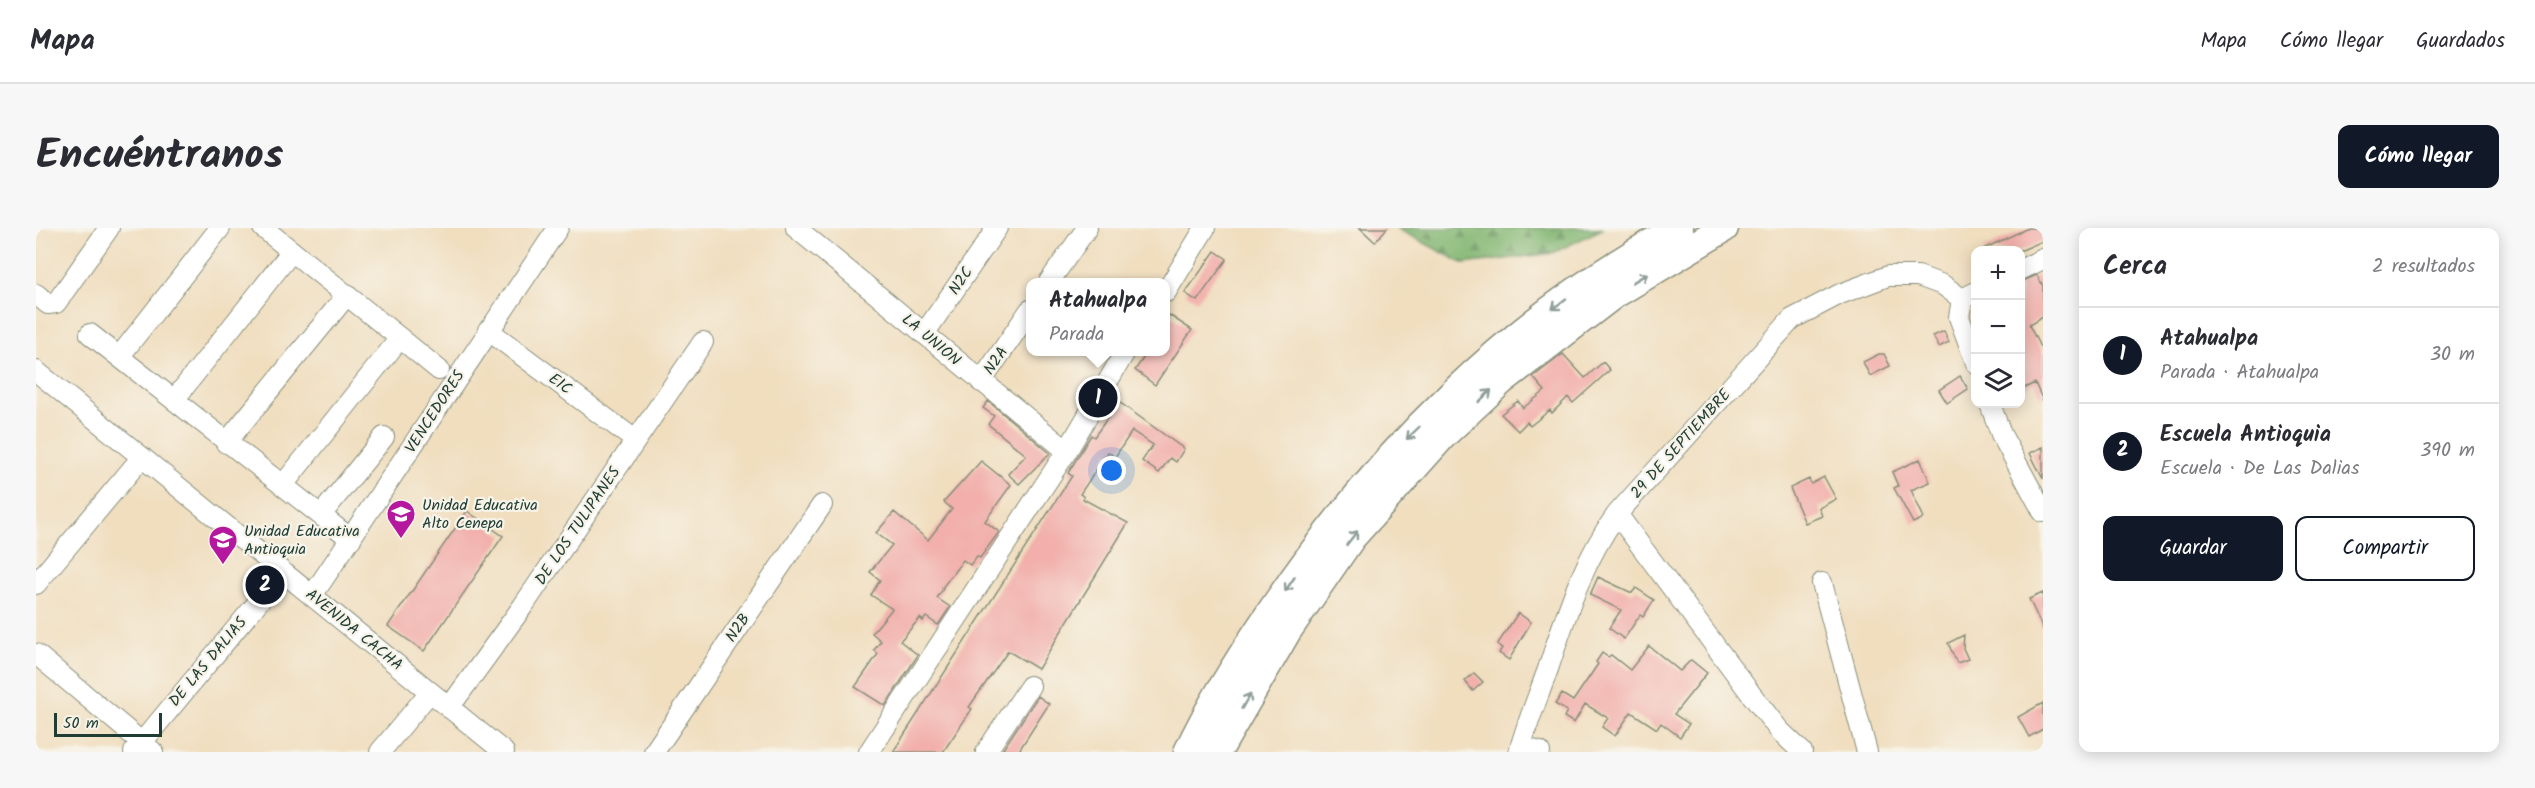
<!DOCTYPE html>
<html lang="es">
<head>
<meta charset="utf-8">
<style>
  body { margin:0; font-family:Kalam,sans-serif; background:#f7f7f7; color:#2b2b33 }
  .controls { position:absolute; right:18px; top:18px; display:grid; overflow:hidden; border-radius:12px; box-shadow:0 3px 15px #0003 }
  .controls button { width:54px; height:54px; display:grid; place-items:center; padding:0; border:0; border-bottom:2px solid #e1e1e2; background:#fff; color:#2b2b33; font:30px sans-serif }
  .scale { position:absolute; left:18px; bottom:15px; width:108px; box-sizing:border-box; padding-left:6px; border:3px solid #1f3d34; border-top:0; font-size:16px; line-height:21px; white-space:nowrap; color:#1f3d34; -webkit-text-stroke:4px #f7f3e8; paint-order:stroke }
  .you { position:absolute; left:1076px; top:243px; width:21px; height:21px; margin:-15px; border:4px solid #fff; border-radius:50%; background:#1a73e8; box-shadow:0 0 0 9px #1a73e833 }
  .badge { display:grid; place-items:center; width:39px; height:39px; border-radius:50%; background:#111827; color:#fff; font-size:20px; font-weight:700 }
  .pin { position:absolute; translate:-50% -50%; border:3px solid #fff; box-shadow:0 2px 6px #0006 }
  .popup { position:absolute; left:990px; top:50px; width:144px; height:78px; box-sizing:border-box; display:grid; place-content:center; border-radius:12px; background:#fff; filter:drop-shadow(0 2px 4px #0005); font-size:20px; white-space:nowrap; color:#7c7c81 }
  .popup b { font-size:22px; color:#2b2b33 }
  .popup::after { content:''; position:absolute; left:50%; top:100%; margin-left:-12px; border:12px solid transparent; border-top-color:#fff }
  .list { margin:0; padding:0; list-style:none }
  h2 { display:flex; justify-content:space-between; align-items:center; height:78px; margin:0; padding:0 24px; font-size:26px }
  h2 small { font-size:20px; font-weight:400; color:#7c7c81 }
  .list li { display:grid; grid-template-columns:39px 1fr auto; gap:18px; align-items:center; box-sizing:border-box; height:96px; padding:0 24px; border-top:2px solid #e1e1e2 }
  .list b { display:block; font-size:22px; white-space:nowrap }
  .list p { margin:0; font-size:20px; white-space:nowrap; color:#7c7c81 }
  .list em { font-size:20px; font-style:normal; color:#7c7c81 }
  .actions { display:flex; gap:12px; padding:18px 24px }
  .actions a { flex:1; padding:14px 0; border:2px solid #111827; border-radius:12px; text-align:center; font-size:21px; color:#111827 }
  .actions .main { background:#111827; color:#fff }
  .icon { flex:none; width:33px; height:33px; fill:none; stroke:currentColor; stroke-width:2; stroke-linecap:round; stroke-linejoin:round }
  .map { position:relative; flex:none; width:2007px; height:524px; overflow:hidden; border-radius:12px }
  header { display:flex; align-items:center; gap:36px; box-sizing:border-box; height:84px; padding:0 30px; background:#fff; border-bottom:2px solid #e1e1e2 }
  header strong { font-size:28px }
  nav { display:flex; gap:33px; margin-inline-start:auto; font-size:21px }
  .intro { display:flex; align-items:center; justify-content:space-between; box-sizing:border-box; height:144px; padding:0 36px }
  h1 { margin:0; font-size:42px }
  .button { padding:15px 27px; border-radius:12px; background:#111827; color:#fff; font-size:21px; font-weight:700 }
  main { display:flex; gap:36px; padding:0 36px }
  aside { flex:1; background:#fff; border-radius:12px; box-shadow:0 3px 15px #0003 }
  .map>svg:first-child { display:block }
  .forest { fill:url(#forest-firs); stroke:#507952; stroke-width:1.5 }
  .building { fill:#f2afab }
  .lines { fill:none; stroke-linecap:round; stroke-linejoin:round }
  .minor-casing { stroke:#888e7a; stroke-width:22 }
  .highway-casing { stroke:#888e7a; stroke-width:31 }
  .minor { stroke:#fff; stroke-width:20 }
  .highway { stroke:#fff; stroke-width:28 }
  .oneway { stroke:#8f9e9a }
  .labels { text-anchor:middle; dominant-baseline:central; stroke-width:4.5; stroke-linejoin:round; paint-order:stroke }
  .street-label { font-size:16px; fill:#1f3d34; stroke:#f7f3e8 }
  .poi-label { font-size:16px; fill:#1f3d34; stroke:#f7f3e8; text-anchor:start }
</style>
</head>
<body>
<header>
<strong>Mapa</strong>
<nav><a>Mapa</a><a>Cómo llegar</a><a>Guardados</a></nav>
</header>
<div class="intro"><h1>Encuéntranos</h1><a class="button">Cómo llegar</a></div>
<main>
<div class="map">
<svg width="2007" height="524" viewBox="0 0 2007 524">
  <defs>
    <pattern id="forest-firs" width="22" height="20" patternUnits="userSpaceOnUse" patternTransform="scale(1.5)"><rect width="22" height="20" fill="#80b570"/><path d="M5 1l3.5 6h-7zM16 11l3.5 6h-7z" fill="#68945d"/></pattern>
  </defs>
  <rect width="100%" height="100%" fill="#f7f3e8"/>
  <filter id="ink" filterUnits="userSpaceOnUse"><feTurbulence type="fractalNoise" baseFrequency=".0167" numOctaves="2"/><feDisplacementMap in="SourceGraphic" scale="12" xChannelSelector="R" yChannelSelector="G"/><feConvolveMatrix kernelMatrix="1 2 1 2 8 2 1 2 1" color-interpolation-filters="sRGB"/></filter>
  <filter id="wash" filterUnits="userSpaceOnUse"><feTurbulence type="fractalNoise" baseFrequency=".008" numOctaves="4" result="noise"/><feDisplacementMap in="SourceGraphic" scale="24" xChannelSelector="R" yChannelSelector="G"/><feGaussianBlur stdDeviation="1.35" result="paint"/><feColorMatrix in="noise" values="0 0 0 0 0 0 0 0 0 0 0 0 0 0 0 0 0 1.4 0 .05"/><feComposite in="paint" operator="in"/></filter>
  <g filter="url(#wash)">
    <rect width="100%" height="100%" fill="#f0debf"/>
    <path class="forest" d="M1360,0H1568L1517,25L1428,36Z"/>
    <g id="blocks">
      <path class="building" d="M1324,0H1351L1339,14Z
        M1992,0H2007V13L1986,22H1945Z
        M1179,23L1191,31L1161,73L1149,65Z
        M2001,47L2007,58V89L1993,97L2007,125V173L1999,155L1984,162V54Z
        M1130,85L1156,102L1119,157L1099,142L1112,123H1130Z
        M1908,103L1913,114L1903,119L1897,108Z
        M1527,126L1549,150L1567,134L1574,142L1537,175L1532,169L1516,185L1514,182L1494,198L1491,194L1482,203L1465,186L1482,173L1487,180L1509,163L1497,149Z
        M1843,126H1848L1854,138L1834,148L1827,134Z
        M1924,148L1932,161L1911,175L1903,162Z
        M952,173L1014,225L983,256L972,246L990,227L952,196L958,188L947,180Z
        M1083,174L1148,221L1140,234L1134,230L1123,245L1106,233L1117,217L1096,203L1079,229L1072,224L1044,266L1048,269L1047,271L1092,295L1002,441L972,423L933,479L936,481L907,524H857L1036,248L1032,245L1050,215L1055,207L1058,209Z
        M2007,219V251L1994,225Z
        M1884,231L1894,254L1875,262L1888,290L1877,295L1858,260L1862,258L1856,244Z
        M945,233L975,257L949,293L963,304L944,330L941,328L934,337L927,332L906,360L907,361L901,370L914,379L902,397L890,389L887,393L884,390L864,413L882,427L849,478L819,459L842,426L838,422L845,413L836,405L856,381L835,367L844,352L834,344L856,317L840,305L858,284L892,312L916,281L908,274Z
        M1788,249L1800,271L1783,280L1786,288L1769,295L1754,260L1773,251L1775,256Z
        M431,283L467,308L388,423L352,398Z
        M1562,349L1596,365L1600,360L1618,372L1607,389L1604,387L1588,411L1573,400L1585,382L1554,367Z
        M2007,365V401L1993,371Z
        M1482,385L1495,394L1473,432L1463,425L1466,420L1461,417Z
        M1928,407L1927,420L1932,431L1921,435L1912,415Z
        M1613,418L1644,443L1655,432L1671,445L1638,486L1653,496L1644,509L1625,495L1621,501L1595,484L1579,508L1566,499L1572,490L1549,476L1538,495L1528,489L1531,483L1519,476L1526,466L1537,473L1562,436L1560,434L1566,425L1572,429L1575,427L1594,442Z
        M1438,445L1447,454L1437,463L1429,453Z
        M1002,468L1013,476L982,524H972L967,521Z
        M2007,475V501L1993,509L1982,489Z"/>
    </g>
  </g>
  <g filter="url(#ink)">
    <use href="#blocks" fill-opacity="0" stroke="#888e7a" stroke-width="1.5"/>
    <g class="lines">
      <g class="minor-casing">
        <path id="minor" d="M227,0L364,110L247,257
          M760,0L1031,223
          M1984,42L2007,31
          M1013,54L1051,0
          M1130,64L1169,0
          M1940,64L1926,71L1923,89L1940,135
          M0,66L12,76L20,75L73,0
          M452,102L595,209
          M54,106L315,311
          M888,106L961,0
          M364,110L403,142
          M83,129L184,0
          M0,143L468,524
          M945,154L994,82
          M138,172L256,23
          M1954,176L1965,206L2007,284
          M190,215L311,67
          M1581,286L1715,466L1743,502L1766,524
          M285,287L348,209
          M1786,355L1831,524
          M0,356L106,229
          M276,368L522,0
          M0,426L117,524
          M413,480L487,378L667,114
          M1485,519L1504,524
          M98,524L247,344
          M344,524L394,464
          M618,524L786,277
          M833,524L1031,223L1089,124
          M950,524L994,458
          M1483,524C1491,495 1502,469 1512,441C1530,387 1547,332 1581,286L1756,91L1804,66L1852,48H1882L1907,57L1926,71"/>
      </g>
      <g class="highway-casing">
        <path id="highway" d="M1152,524C1175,475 1205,428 1235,384C1340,227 1476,89 1643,0
          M1181,524L1251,403L1315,310L1408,206L1465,153L1577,67L1688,0"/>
      </g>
      <use href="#minor" class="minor"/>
      <use href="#highway" class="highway"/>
    </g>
    <defs><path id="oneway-shaft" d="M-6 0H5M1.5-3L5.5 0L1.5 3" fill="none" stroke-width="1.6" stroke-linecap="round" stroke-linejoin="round" transform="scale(1.5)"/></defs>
    <g class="oneway">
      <use href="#oneway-shaft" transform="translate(1604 50) rotate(-31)"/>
      <use href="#oneway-shaft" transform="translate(1523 76) rotate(142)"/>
      <use href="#oneway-shaft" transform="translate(1449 168) rotate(-44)"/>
      <use href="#oneway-shaft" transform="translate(1377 205) rotate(136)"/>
      <use href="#oneway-shaft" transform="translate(1316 310) rotate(-52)"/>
      <use href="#oneway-shaft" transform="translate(1254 356) rotate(124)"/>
      <use href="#oneway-shaft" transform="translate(1210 473) rotate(-60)"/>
    </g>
  </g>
  <defs>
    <g id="university-pin" transform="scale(1.5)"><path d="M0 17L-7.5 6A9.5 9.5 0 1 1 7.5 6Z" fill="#b5179e" stroke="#f7f3e8"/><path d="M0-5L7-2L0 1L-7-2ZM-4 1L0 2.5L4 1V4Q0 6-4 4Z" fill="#fff"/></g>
    <g id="school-pin" transform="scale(1.5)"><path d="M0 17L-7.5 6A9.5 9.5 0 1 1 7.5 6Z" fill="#b5179e" stroke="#f7f3e8"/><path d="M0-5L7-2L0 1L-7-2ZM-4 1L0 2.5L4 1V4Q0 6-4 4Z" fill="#fff"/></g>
  </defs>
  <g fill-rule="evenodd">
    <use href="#university-pin" x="365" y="286"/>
    <use href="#school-pin" x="187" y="312"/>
  </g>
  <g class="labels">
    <g class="street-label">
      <text transform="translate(925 53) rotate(-56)">N2C</text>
      <text transform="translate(895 112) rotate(40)">LA UNION</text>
      <text transform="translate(960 133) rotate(-55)">N2A</text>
      <text transform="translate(524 156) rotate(37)">E1C</text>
      <text transform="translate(399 184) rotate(-57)">VENCEDORES</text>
      <text transform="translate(1645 216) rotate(-48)">29 DE SEPTIEMBRE</text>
      <text transform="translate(542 298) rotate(-56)">DE LOS TULIPANES</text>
      <text transform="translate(702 400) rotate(-56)">N2B</text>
      <text transform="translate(318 402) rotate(39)">AVENIDA CACHA</text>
      <text transform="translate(172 434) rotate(-50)">DE LAS DALIAS</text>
    </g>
    <g class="poi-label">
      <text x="386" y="277">Unidad Educativa<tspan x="386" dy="18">Alto Cenepa</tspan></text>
      <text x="208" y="303">Unidad Educativa<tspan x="208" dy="18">Antioquia</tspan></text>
    </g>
  </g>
</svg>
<div class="controls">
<button>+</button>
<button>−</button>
<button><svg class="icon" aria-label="layers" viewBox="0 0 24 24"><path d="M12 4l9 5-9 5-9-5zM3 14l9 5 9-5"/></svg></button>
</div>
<div class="scale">50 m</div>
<div class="you"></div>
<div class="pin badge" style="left:1062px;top:170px">1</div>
<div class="popup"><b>Atahualpa</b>Parada</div>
<div class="pin badge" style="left:229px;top:357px">2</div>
</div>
<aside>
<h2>Cerca<small>2 resultados</small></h2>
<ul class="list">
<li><span class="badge">1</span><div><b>Atahualpa</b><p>Parada · Atahualpa</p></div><em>30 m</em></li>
<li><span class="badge">2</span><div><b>Escuela Antioquia</b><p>Escuela · De Las Dalias</p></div><em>390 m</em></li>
</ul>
<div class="actions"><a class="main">Guardar</a><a>Compartir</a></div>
</aside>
</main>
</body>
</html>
